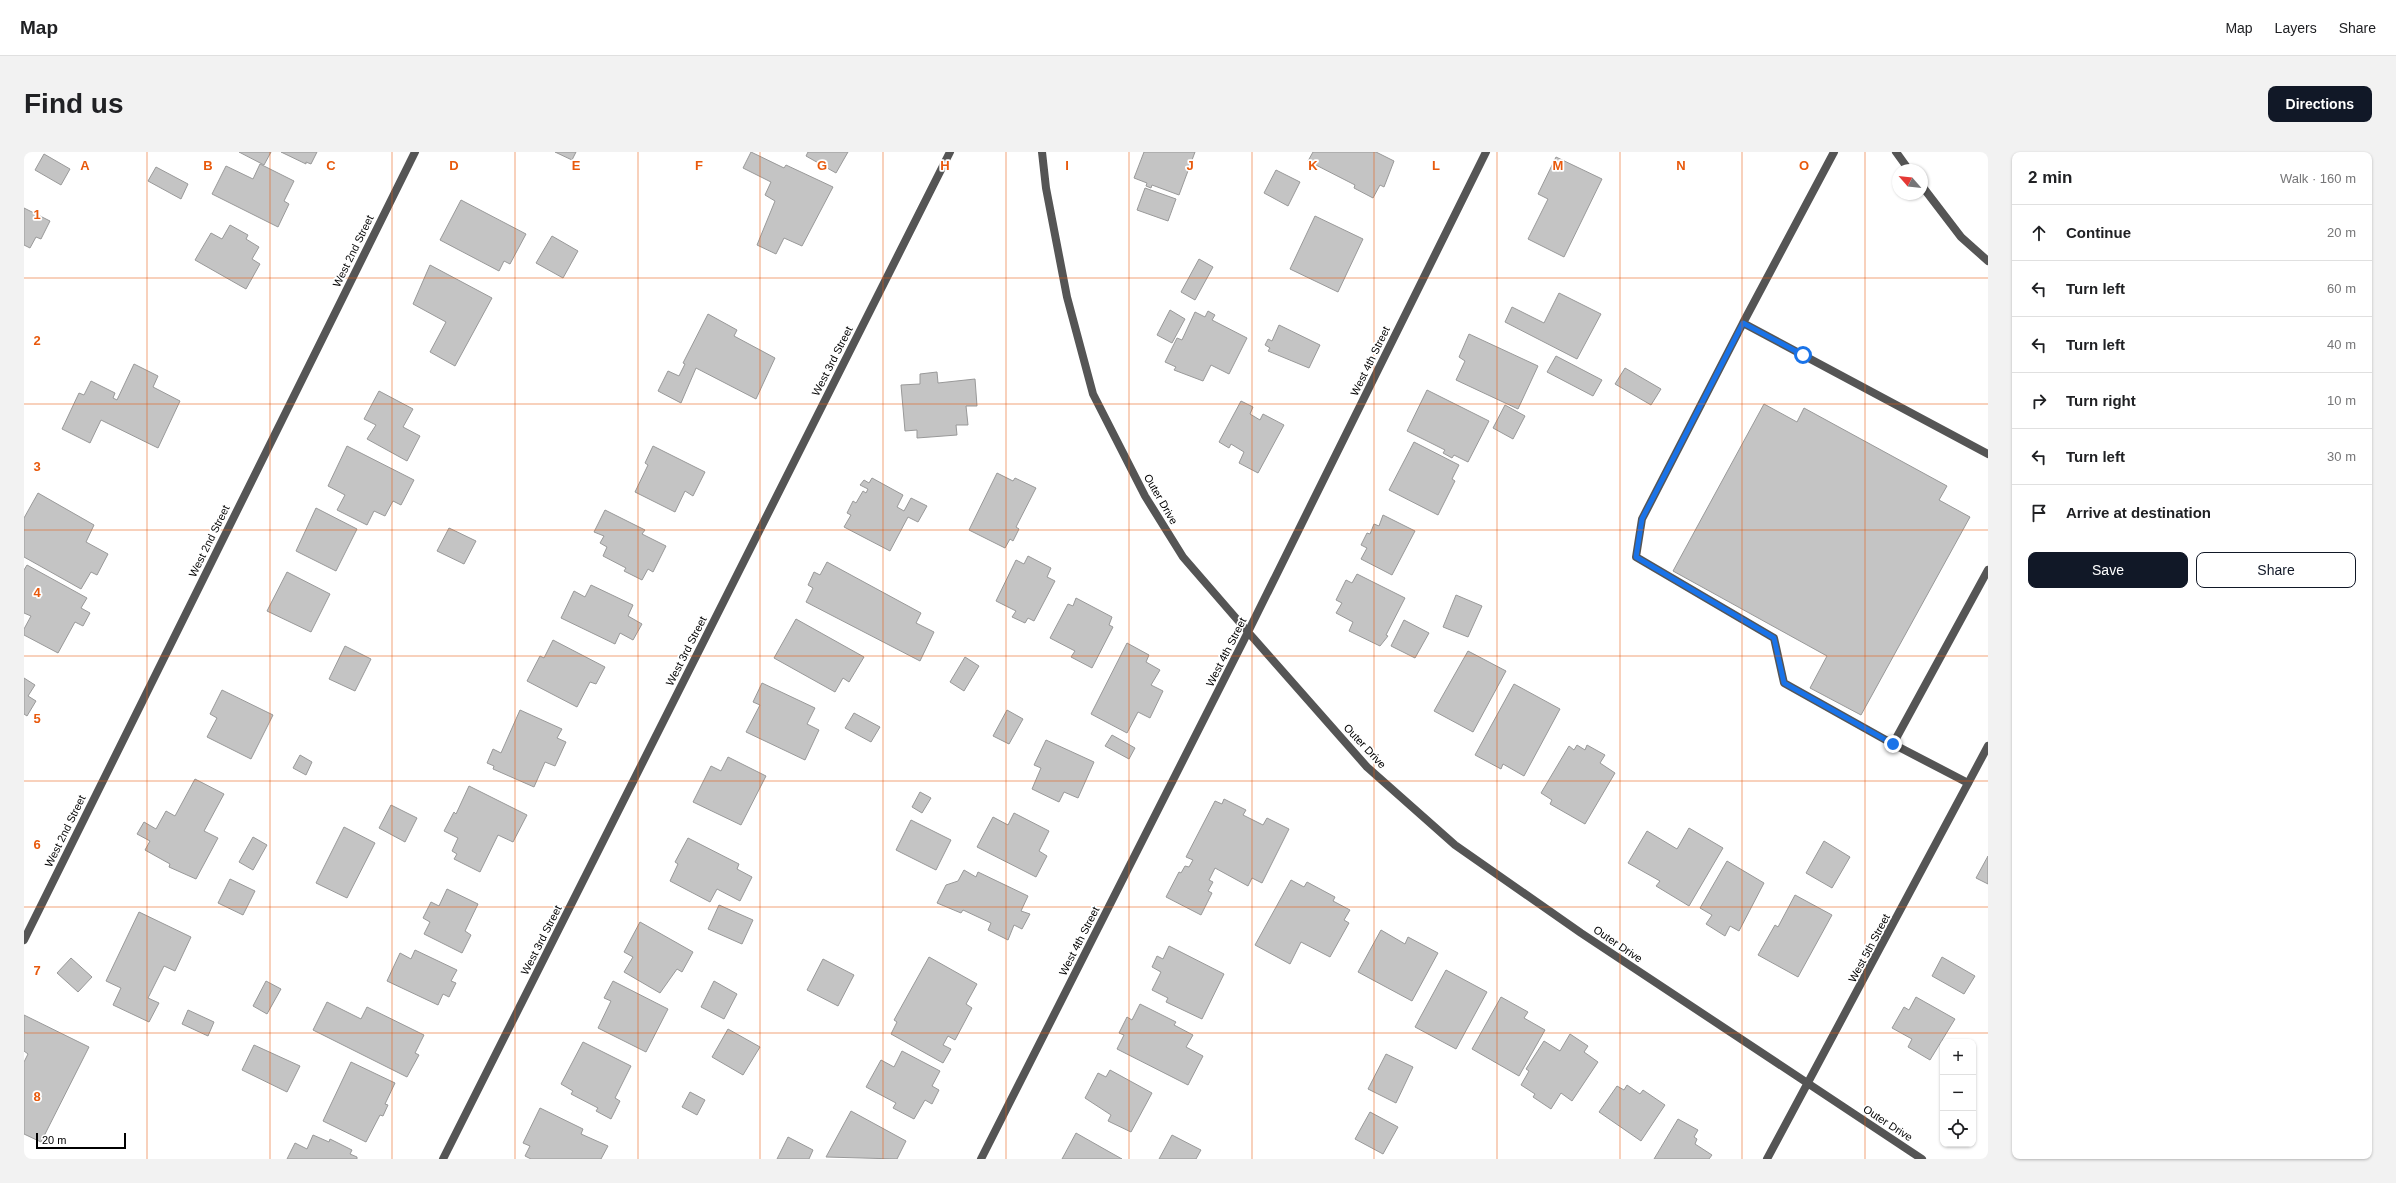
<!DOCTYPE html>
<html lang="en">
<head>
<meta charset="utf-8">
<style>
  body { margin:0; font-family:Arial,sans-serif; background:#f2f2f2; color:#202124 }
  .controls { position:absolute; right:12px; bottom:12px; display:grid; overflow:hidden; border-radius:8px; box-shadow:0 1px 3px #0004 }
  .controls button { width:36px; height:36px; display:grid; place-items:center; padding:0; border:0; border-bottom:1px solid #e0e0e0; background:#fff; color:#202124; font:20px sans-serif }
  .compass { position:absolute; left:1868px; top:12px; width:36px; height:36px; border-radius:50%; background:#fff; box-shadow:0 1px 3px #0004; rotate:298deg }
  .scale { position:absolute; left:12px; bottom:10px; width:90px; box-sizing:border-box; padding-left:4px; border:2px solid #000; border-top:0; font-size:11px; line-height:14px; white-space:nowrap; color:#000; -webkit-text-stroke:3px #fff; paint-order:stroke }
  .stop { position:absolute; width:12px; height:12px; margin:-9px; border:3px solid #1a73e8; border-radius:50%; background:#fff }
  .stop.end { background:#1a73e8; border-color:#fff; box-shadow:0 1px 4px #0008 }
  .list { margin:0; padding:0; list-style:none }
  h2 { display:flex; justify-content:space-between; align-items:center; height:52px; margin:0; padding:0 16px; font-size:17px }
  h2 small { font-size:13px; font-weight:400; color:#757577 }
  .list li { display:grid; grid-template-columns:26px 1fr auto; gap:12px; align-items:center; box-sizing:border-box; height:56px; padding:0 16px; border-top:1px solid #e0e0e0 }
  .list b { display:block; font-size:15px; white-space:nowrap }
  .list em { font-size:13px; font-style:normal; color:#757577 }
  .actions { display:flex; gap:8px; padding:12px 16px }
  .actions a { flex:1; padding:9px 0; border:1px solid #111827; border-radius:8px; text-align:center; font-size:14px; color:#111827 }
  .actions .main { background:#111827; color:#fff }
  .icon { flex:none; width:22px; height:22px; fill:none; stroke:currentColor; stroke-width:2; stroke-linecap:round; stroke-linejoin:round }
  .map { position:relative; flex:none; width:1964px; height:1007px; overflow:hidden; border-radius:8px }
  header { display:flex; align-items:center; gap:24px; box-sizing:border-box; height:56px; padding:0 20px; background:#fff; border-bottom:1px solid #e0e0e0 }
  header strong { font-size:19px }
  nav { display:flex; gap:22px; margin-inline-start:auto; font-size:14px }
  .intro { display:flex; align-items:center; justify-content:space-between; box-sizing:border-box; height:96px; padding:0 24px }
  h1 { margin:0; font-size:28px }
  .button { padding:10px 18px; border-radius:8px; background:#111827; color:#fff; font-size:14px; font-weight:700 }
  main { display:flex; gap:24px; padding:0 24px }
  aside { flex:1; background:#fff; border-radius:8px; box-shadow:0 1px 3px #0004 }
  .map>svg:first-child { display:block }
  .building { fill:#c4c4c4; stroke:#999 }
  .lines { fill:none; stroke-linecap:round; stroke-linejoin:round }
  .lane { stroke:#555; stroke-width:8 }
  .street { stroke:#555; stroke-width:8 }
  .route { stroke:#1a73e8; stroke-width:5 }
  .grid { fill:none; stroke:#e8590c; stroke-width:1; stroke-opacity:0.55 }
  .labels { text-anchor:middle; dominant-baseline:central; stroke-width:3.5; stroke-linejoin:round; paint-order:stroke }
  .street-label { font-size:11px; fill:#000; stroke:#fff }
  .grid-label { font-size:13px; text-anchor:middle; font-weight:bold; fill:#e8590c; stroke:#fff; stroke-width:3.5; stroke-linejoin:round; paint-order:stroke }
</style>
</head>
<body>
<header>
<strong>Map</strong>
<nav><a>Map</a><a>Layers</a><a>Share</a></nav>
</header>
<div class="intro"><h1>Find us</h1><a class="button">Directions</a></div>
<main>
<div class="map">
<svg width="1964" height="1007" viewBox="0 0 1964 1007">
  <rect width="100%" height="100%" fill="#fff"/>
  <path class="building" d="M215,0H247L240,13Z
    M257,0H293L287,12L282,10V12Z
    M531,0H552L548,8Z
    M727,0L760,16L762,13L809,35L778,94L760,86L752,102L733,93L751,49L741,43L747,30L719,16Z
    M784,0H824L812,21L782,4Z
    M1120,0H1171L1155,43L1128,33L1127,36L1122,34L1123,31L1110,26Z
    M1289,0H1352L1370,9L1360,35L1356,33L1349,46L1330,36L1331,33L1284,9Z
    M20,2L46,17L37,33L11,18Z
    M1532,5L1578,27L1540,105L1504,87L1524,47L1514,42Z
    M236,12L270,29L260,49L265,52L254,75L188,42L202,14L229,27Z
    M132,15L164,32L157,47L124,29Z
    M1252,18L1276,30L1264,54L1240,41Z
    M1121,36L1152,47L1144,69L1113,58Z
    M437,48L502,82L486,112L480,109L475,119L416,88Z
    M0,56L26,69L17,87L12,85L6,96L0,93Z
    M1291,64L1339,87L1314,140L1266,117Z
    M206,73L224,83L222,87L235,95L228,107L236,112L222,137L171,108L187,81L198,87Z
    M528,84L554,99L539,126L512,111Z
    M1175,107L1189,115L1171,148L1157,140Z
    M406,113L468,146L431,214L406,200L422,170L389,152Z
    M1535,141L1577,162L1553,207L1481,170L1488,155L1520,171Z
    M1146,158L1161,167L1148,191L1133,183Z
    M1184,159L1191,163L1188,168L1223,186L1205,222L1187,213L1179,229L1150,218L1152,215L1141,210L1153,186L1158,188L1171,160L1181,165Z
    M684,162L713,178L710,184L751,206L732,247L672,216L657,251L634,239L644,219L655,224L661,212L659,211Z
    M1255,173L1296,193L1285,216L1244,199L1246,196L1241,193L1244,187L1248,189Z
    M1445,182L1514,214L1494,257L1432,228L1441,209L1435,205Z
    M1532,204L1578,228L1569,244L1523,220Z
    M110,212L134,224L129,235L156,249L134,296L77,268L66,291L38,277L55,241L60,243L67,229L91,241L89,246L93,248Z
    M1601,216L1637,237L1627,253L1591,232Z
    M913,220L914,231L951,227L953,254H942L944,273H932L933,283L893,286V278L881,279L877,233L896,232V222Z
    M1403,238L1465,269L1444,310L1430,303L1428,306L1419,301L1421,298L1383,279Z
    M355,239L389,257L379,275L396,284L383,309L343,287L352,273L340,267Z
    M1217,249L1229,255L1226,262L1236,268L1239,262L1260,273L1234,321L1215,311L1220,300L1207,292L1205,296L1195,290Z
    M1740,252L1773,270L1780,256L1923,334L1915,348L1946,365L1837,563L1786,536L1803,504L1649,419Z
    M1481,253L1501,264L1489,287L1469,276Z
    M1390,290L1435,313L1428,327L1431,329L1414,363L1365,338Z
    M323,294L390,328L377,353L369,349L361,364L350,359L343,373L313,358L321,343L304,334Z
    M629,294L681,320L669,344L661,339L651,360L611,340L624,313L621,311Z
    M973,321L989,329L991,326L1012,336L992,375L995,377L989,389L986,387L981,396L945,378Z
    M848,326L879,343L873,355L880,359L887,346L903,354L894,370L884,365L866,399L820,375L827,363L823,361L829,349L832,351L839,339L842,341L844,337L836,333L840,328L845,331Z
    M14,341L70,373L62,390L84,402L73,423L67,420L57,437L0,405V366Z
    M292,356L333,377L312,419L272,399Z
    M581,358L621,378L618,382L642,394L629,420L624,417L618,428L600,419L602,416L579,404L583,395L576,391L580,384L570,380Z
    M1359,363L1391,379L1368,423L1337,407L1343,396L1337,393L1343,381L1346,382L1350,372L1355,374Z
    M425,376L452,389L440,412L413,399Z
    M1004,404L1027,416L1023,425L1031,429L1010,469L1004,466L1001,471L988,465L992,459L972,449L992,408L1000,412Z
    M803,410L897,461L892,471L910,480L896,509L782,450L789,436L784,433L790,420L796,423Z
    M3,413L63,446L57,456L66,461L59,474L51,470L34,501L0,483V477L7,464L0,461V418Z
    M263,420L306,442L287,480L243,459Z
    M1333,422L1381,446L1362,483L1364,484L1356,494L1325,479L1329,470L1312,461L1318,451L1312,448L1322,428L1328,431Z
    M567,433L609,453L604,464L618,472L609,488L596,481L591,492L537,466L550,439L561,445Z
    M1432,443L1458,454L1444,485L1419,475Z
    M1052,446L1088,465L1085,473L1089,475L1068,516L1047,505L1051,499L1026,486L1044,452L1049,454Z
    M772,467L840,505L825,530L819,526L811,540L750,506Z
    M1380,468L1405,481L1391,506L1367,494Z
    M529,488L581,515L572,532L566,530L553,555L503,529L516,504L520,506Z
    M1103,491L1125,503L1122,510L1136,518L1127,533L1139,539L1126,566L1114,560L1103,581L1067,562Z
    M321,494L347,507L331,539L305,527Z
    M1444,499L1482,519L1449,580L1410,559Z
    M941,505L955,514L940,539L926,530Z
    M0,526L11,533L4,544L12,549L3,564L0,562Z
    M738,531L791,556L783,572L795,578L781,608L722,580L736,553L729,550Z
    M1490,532L1536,557L1500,624L1479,612L1477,617L1451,603Z
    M198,538L249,563L227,607L183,585L193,566L186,562Z
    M496,558L538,577L533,586L542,590L531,614L521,610L510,635L469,617L470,614L463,611L469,597L477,601Z
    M983,558L999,567L985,592L969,584Z
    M830,561L856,575L847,590L821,576Z
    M1088,583L1111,596L1105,607L1081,594Z
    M1022,588L1070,610L1054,646L1040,640L1035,650L1008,637L1017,616L1010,613Z
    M1553,593L1561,598L1563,593L1581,603L1576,611L1591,621L1561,672L1526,652L1528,648L1517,641L1545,594L1550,598Z
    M276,603L288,610L282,623L269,616Z
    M704,605L742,624L717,673L669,650L687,614L697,619Z
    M171,627L200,642L180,679L194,686L172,727L145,715L146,712L121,698L126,689L113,682L120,670L132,677L142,659L151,664Z
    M445,634L503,663L489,690L474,683L456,720L430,707L433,702L428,699L434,686L420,679L430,660L432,662Z
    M896,640L907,646L898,661L888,655Z
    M1200,647L1222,658L1219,663L1239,673L1243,666L1265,677L1238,731L1228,726L1224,734L1191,716L1185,728L1189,730L1184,739L1188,741L1177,763L1142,745L1155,720L1157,721L1161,714L1165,715L1169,708L1162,705L1191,649L1198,652Z
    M367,653L393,666L381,690L355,676Z
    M990,661L1025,679L1015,699L1023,704L1012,725L953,695L969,665L984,673Z
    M887,668L927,688L912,718L872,698Z
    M320,675L351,691L323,746L292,731Z
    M1665,676L1699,696L1665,754L1632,734L1636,729L1604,711L1623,679L1653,697Z
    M229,685L243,693L229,718L215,710Z
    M664,686L715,712L713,717L728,725L716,749L693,737L686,750L646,729L654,712L651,710Z
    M1800,689L1826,705L1808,736L1782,721Z
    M1964,704V732L1952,726Z
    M1703,709L1740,731L1715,779L1706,774L1701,784L1682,772L1688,763L1676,756Z
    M940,718L952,725L954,720L1004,744L997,759L1006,762L998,777L990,773L984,788L964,778L967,771L939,758L937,761L913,751L922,733L934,729Z
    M206,727L231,739L219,763L194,751Z
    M1267,728L1280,735L1283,730L1311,745L1309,749L1326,758L1320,768L1325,771L1306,805L1277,790L1266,812L1231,793Z
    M423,737L454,752L441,779L447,783L438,801L400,782L406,770L399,766L407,750L415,754Z
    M1771,743L1808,763L1774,825L1734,803L1751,773L1754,775Z
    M695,753L729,768L718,792L684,777Z
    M115,760L167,785L151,819L140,814L124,846L135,851L125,870L89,853L97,836L82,829Z
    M616,770L669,800L658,820L653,817L636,841L600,820L609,805L600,800Z
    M1357,778L1381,792L1384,785L1414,801L1388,849L1334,820Z
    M1145,794L1200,822L1178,867L1142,850L1144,846L1128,838L1137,820L1128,815L1133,804L1139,807Z
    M391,798L433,818L427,829L432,831L425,845L419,842L414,853L363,829L376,801L387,807Z
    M905,805L953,832L942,852L948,856L931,888L924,884L919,893L927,897L919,911L867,882L873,870L870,868Z
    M1918,805L1951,824L1940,842L1908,824Z
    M47,806L68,825L54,840L33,821Z
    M799,807L830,823L814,854L783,838Z
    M1422,818L1463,840L1432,897L1391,875Z
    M242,829L257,837L243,862L229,854Z
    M589,829L644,857L622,900L574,876L587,849L580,846Z
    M690,829L713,842L700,867L677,855Z
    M1477,845L1504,860L1500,866L1521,878L1495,924L1448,897Z
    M1892,845L1931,867L1906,908L1884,895L1888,887L1868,876L1880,855L1885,858Z
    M303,850L337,867L343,855L400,883L391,901L395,903L383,925L289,878Z
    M1116,852L1152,870L1150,873L1169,883L1162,895L1179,904L1164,933L1093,897L1100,883L1095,881L1103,865L1108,868Z
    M164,858L190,870L184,884L158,872Z
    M0,863L65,895L17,990L0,982V910L4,902L0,899Z
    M704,877L736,895L719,923L688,905Z
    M1546,882L1564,894L1560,900L1574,910L1548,949L1537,941L1527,957L1509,945L1511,942L1497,933L1505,919L1502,917L1520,889L1536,899Z
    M559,890L607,914L591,946L596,949L587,967L572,959L574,956L547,942L549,939L537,932Z
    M230,893L276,914L263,940L218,918Z
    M878,899L916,919L908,934L915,938L908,952L901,948L890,967L869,956L872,951L842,935L857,908L870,915Z
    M1362,902L1389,915L1372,951L1344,937Z
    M327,910L371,931L361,952L364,953L359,964L356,963L342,990L299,969Z
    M1086,918L1128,941L1107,980L1084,969L1087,963L1061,946L1074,921L1082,925Z
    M1603,933L1616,942L1619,938L1641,953L1617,989L1575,960L1593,934L1600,938Z
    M666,940L681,948L673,963L658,955Z
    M516,956L559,977L557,982L584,994L577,1007H507L501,1004L506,994L499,991Z
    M827,959L882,989L873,1007L802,1005Z
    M1346,960L1374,975L1359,1002L1331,987Z
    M1654,967L1674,978L1670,985L1673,987L1671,992L1688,1003L1685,1007H1630Z
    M1052,981L1082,998L1098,1007H1038Z
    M289,983L305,990L306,987L328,998L326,1002L333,1005V1007H263L271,991L283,997Z
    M1148,983L1177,998L1172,1007H1135Z
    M764,985L789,998L785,1007H753Z"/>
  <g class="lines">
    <path class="lane" d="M1810,0L1719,171L1964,302
      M1872,0L1885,18
      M1898,34L1937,85L1964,109
      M1719,171L1618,367L1612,405L1750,486L1760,531L1869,592
      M1944,631L1869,592L1964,418"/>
    <path class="street" d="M1018,0L1022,36L1043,145L1069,242L1121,344L1159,405L1224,480L1343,615L1431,693L1557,781L1898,1007
      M0,788L391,0
      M419,1007L926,0
      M957,1007L1224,480L1462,0
      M1743,1007L1964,594"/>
  </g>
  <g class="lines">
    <path class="route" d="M1779,203L1719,171L1618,367L1612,405L1750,486L1760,531L1869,592"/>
  </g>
  <path class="grid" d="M123,0V1007M246,0V1007M368,0V1007M491,0V1007M614,0V1007M736,0V1007M859,0V1007M982,0V1007M1105,0V1007M1228,0V1007M1350,0V1007M1473,0V1007M1596,0V1007M1718,0V1007M1841,0V1007M0,126H1964M0,252H1964M0,378H1964M0,504H1964M0,629H1964M0,755H1964M0,881H1964"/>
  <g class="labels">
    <g class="street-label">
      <text transform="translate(329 99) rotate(-64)">West 2nd Street</text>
      <text transform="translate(808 209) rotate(-63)">West 3rd Street</text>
      <text transform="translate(1346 209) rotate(-64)">West 4th Street</text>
      <text transform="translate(1137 347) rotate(60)">Outer Drive</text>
      <text transform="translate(185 389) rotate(-64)">West 2nd Street</text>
      <text transform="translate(662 499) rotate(-63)">West 3rd Street</text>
      <text transform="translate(1202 500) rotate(-63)">West 4th Street</text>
      <text transform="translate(1341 594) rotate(47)">Outer Drive</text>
      <text transform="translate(41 679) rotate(-64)">West 2nd Street</text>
      <text transform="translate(517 788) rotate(-63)">West 3rd Street</text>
      <text transform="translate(1055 789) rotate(-63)">West 4th Street</text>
      <text transform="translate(1594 792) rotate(34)">Outer Drive</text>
      <text transform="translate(1845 796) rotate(-62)">West 5th Street</text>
      <text transform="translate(1864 971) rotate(33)">Outer Drive</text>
    </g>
  </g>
  <g class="grid-label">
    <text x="61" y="18">A</text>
    <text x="184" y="18">B</text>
    <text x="307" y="18">C</text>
    <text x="430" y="18">D</text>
    <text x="552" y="18">E</text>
    <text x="675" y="18">F</text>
    <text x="798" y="18">G</text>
    <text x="921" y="18">H</text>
    <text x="1043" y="18">I</text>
    <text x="1166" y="18">J</text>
    <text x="1289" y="18">K</text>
    <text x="1412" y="18">L</text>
    <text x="1534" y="18">M</text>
    <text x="1657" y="18">N</text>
    <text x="1780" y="18">O</text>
    <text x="13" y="67">1</text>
    <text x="13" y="193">2</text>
    <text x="13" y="319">3</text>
    <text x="13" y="445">4</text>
    <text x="13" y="571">5</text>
    <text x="13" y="697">6</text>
    <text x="13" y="823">7</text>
    <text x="13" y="949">8</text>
  </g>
</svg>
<div class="controls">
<button>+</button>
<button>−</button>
<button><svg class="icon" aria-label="locate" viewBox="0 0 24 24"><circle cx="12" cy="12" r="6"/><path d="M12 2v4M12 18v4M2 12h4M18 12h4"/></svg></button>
</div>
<svg class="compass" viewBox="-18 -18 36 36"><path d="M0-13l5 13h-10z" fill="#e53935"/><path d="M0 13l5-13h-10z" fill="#757577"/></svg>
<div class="scale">20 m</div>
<div class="stop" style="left:1779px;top:203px"></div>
<div class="stop end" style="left:1869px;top:592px"></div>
</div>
<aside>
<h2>2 min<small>Walk · 160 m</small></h2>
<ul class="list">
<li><svg class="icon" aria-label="ahead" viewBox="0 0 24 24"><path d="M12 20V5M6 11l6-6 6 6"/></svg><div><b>Continue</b></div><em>20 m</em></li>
<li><svg class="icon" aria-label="left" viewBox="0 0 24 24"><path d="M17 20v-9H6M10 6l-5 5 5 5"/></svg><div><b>Turn left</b></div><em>60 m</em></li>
<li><svg class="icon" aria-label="left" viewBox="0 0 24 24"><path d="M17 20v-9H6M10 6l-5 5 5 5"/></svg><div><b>Turn left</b></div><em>40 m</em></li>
<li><svg class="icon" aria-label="right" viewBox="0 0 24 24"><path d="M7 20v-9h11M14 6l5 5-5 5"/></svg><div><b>Turn right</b></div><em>10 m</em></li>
<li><svg class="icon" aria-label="left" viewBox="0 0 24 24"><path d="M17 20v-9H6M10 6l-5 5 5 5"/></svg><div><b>Turn left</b></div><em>30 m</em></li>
<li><svg class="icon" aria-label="arrive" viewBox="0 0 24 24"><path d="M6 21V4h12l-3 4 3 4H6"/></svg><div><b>Arrive at destination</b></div></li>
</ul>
<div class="actions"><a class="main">Save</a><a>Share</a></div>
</aside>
</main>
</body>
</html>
